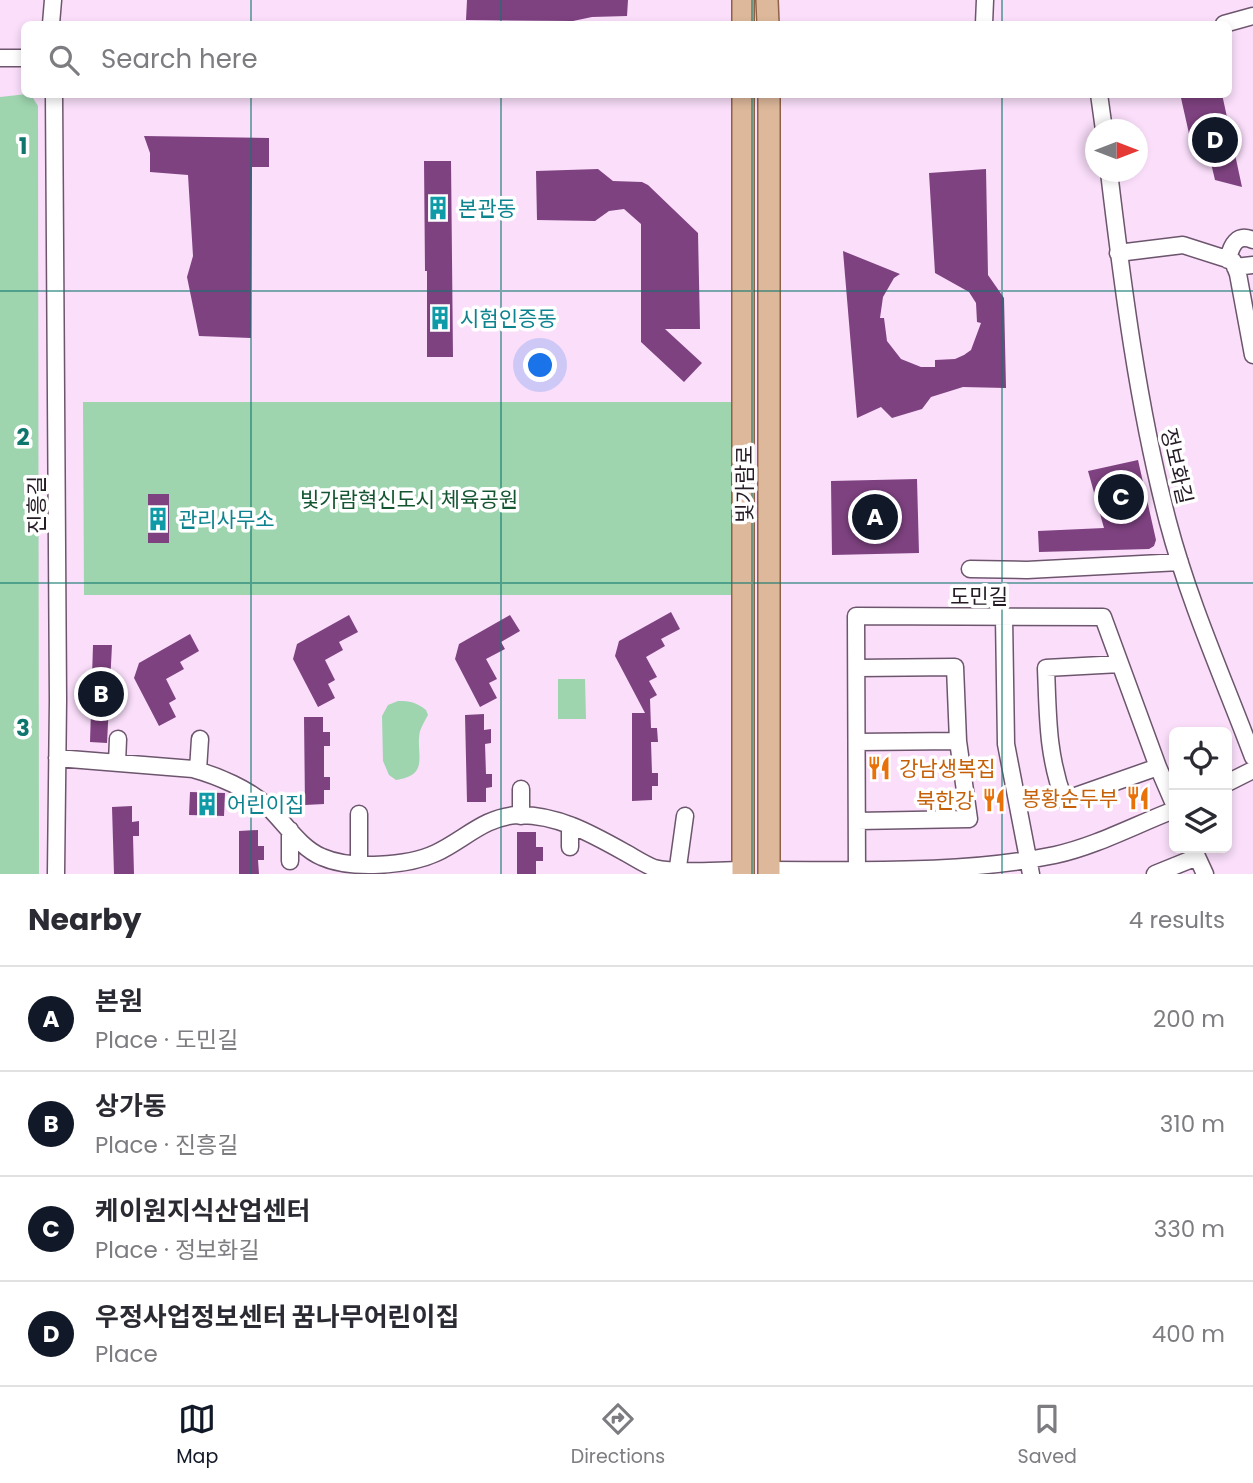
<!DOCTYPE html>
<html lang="en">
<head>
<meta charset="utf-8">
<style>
  body { margin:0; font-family:Poppins,"Noto Sans KR",sans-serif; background:#f2f2f3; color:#2b2b33 }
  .controls { position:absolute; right:21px; bottom:21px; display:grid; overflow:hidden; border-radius:10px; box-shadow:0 4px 10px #0003 }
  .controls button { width:63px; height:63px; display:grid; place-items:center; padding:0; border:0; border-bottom:2px solid #e1e1e2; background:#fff; color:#2b2b33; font:35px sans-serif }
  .compass { position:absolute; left:1085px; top:119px; width:63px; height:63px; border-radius:50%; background:#fff; box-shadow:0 4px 10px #0003; rotate:90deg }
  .you { position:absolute; left:541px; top:366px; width:24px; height:24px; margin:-18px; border:5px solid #fff; border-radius:50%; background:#1a73e8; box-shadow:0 0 0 10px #1a73e833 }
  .badge { display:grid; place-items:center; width:46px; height:46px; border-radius:50%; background:#111827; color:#fff; font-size:23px; font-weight:700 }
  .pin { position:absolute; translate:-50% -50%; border:4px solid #fff; box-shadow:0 2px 7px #0006 }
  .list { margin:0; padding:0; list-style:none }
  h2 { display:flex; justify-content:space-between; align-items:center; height:91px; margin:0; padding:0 28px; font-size:30px }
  h2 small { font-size:23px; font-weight:400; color:#7c7c81 }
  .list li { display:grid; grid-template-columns:46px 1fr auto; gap:21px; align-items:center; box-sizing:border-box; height:105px; padding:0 28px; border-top:2px solid #e1e1e2 }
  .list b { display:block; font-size:26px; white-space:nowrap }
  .list p { margin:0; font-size:23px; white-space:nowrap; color:#7c7c81 }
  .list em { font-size:23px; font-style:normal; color:#7c7c81 }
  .icon { flex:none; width:38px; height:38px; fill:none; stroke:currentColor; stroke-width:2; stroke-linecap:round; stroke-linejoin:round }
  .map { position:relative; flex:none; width:1253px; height:874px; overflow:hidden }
  .search { position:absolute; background:#fff; box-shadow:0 4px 10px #0003; left:21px; right:21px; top:21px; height:77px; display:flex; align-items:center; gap:18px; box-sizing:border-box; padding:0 24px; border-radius:10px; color:#7c7c81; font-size:26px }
  .sheet { height:511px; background:#fff }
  nav { display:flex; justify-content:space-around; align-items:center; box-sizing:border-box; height:98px; border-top:2px solid #e1e1e2; background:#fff; font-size:19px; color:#7c7c81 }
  nav a { display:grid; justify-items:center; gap:4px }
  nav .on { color:#111827 }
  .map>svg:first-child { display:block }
  .green { fill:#9ed5af }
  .building { fill:#7e4280 }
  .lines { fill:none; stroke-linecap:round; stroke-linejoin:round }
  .minor-casing { stroke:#6d566d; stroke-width:19 }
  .major-casing { stroke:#8e6247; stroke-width:24 }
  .minor { stroke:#fff; stroke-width:16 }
  .major { stroke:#ddb89b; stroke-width:21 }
  .grid { fill:none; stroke:#0f766e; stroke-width:2; stroke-opacity:0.55 }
  .labels { text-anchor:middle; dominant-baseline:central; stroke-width:7; stroke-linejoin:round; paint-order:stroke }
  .culture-label { font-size:21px; fill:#0d838f; stroke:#fff; text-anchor:start }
  .street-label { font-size:21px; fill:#251b25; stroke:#fff }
  .park-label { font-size:21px; fill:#145531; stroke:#fff }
  .food-label { font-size:21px; fill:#c56008; stroke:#fff; text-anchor:end }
  .grid-label { font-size:23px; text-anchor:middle; font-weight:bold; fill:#0f766e; stroke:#fff; stroke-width:7; stroke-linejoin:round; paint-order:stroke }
</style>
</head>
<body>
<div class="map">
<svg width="1253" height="874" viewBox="0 0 1253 874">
  <rect width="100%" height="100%" fill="#fadefa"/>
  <path class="green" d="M27,94L33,98L38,106L39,874H0V97Z
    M83,402H732L735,532L732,595H84Z
    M558,679H585L586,719H558Z
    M398,701C410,701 416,702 426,710L428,715C425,720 422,726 420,731C415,754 431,775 396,780L389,775L383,761L382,716L388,705Z"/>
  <path class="building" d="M467,0H628L627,16L592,17L573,21L466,20Z
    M1194,94H1222L1242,187L1215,180L1206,142L1190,138L1181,98Z
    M144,136L269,138V167H252L251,338L199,336L187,277L193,256L188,175L150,172V153Z
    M424,161H451L453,357H427V271H425Z
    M598,169L613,181L642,182L648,185L698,233L700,329H665L702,363L684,382L641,342V224L624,209L609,211L595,221L537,220L536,171Z
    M986,169L988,275L1004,298L1006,388L963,387L931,397L922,409L892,418L881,407L857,418L843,251L900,274L894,278L883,297L880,318H884L887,341L901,359L921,367H935V360L955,359L964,355L971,350L981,323L977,322L976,303L969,292L935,273L929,173Z
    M1138,460L1156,540L1154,546L1149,549L1039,552L1038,531L1104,528L1088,471Z
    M917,479L919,553L832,555L831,481Z
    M148,494H169V543H148Z
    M671,612L680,629L661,639L665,646L646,657L657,677L649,681L657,695L650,699L651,728H657L658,742H651L652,773H658V786H652V800L632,801V713H645L615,656L619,641Z
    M349,615L358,632L339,642L343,650L325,660L335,680L328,684L335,698L318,707L293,659L297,644Z
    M510,615L520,631L501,642L505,649L486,659L497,679L489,683L497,698L480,707L455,659L459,644Z
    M190,634L199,651L180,662L184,669L166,679L176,699L169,703L176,717L159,726L134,678L139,663Z
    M93,645H112L107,743L90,742Z
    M484,714V730L491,729V743L485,744L486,774H492V787L486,788V802H467L465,715Z
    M304,717H323V732H330V746H324V777H330V790H324V804L305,805Z
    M190,792L225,793L224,816L189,815Z
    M132,806V822L139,821V836H133L134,874H114L112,807Z
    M258,830V846H264V860H258L259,874H239V831Z
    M517,832H536V847H543V861H536V874H517Z"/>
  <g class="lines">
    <g class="minor-casing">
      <path id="minor" d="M51,24L53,0
        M984,24L985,0
        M1224,24L1253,16
        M0,58H24
        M54,94L58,700L56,874
        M1099,94L1104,130
        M1109,172C1123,289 1138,407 1168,522C1189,602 1224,680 1253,757
        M1118,253L1183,245L1233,261L1238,274L1253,355
        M1228,260C1231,245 1237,233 1253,240
        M1235,267L1253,265
        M970,569L1027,570L1180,562
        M1004,617L1006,744L1031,874
        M1120,664L1046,668C1048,716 1047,754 1064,800L1158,767
        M857,668L955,667L958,741L969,819L857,821
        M857,742L958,741
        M57,758L193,769C218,776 249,789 268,807C285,823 300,848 322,857C351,870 408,866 436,853C464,840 484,817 517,815C557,814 592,834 626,853C635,858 644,864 654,868C681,874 715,870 743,870
        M117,763L118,739
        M198,770L200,739
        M1227,783L1253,770
        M521,789V816
        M359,814V863
        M570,825V847
        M290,830V861
        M1193,848L1205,874
        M769,870C863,870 962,874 1055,855C1096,846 1135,825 1174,810
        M677,874L685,816
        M857,874L856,616L1103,617L1158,767L1174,804
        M1155,874L1197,857"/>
    </g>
    <g class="major-casing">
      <path id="major" d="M767,0L768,24
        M743,24V0
        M743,94V874
        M769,874V94"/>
    </g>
    <use href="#minor" class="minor"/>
    <use href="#major" class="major"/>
  </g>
  <path class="grid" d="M251,0V24M501,0V24M752,0V24M1002,0V24M251,94V874M501,94V874M752,94V874M1002,94V874M0,291H1253M0,583H1253"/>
  <defs>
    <g id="building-bare" transform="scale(1.89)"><path d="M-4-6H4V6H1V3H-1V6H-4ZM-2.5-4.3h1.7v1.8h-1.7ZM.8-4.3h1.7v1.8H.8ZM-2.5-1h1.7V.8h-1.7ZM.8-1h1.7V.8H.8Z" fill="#0f9aa8" stroke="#fff" stroke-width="2.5" paint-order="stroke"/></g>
    <g id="restaurant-bare" transform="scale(1.89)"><path d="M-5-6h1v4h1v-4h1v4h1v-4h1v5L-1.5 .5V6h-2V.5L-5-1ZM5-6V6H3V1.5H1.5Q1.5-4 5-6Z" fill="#e8710a" stroke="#fff" stroke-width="2.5" paint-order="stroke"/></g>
  </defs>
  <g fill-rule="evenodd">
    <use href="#building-bare" x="438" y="208"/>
    <use href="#building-bare" x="440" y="318"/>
    <use href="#building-bare" x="158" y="519"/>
    <use href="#restaurant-bare" x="879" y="768"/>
    <use href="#restaurant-bare" x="1138" y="798"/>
    <use href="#restaurant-bare" x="994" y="800"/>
    <use href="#building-bare" x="207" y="804"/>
  </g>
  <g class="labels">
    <g class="culture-label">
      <text x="458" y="208">본관동</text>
      <text x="460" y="318">시험인증동</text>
      <text x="178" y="519">관리사무소</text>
      <text x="227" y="804">어린이집</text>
    </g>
    <g class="street-label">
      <text transform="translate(1177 466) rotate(77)">정보화길</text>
      <text transform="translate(744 484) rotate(-90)">빛가람로</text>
      <text transform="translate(36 505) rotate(-90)">진흥길</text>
      <text x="979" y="596">도민길</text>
    </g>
    <g class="park-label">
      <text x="409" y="499">빛가람혁신도시 체육공원</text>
    </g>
    <g class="food-label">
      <text x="899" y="768" text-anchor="start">강남생복집</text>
      <text x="1118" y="798">봉황순두부</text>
      <text x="974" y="800">북한강</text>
    </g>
  </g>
  <g class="grid-label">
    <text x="23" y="154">1</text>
    <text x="23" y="445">2</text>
    <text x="23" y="736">3</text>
  </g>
</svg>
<div class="controls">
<button><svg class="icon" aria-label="locate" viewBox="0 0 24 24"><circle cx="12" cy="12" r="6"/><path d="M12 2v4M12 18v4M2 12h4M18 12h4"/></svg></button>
<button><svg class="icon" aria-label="layers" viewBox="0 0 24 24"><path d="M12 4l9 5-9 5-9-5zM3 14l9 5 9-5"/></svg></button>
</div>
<svg class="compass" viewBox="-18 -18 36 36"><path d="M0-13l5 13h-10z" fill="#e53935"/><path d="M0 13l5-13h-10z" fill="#7c7c81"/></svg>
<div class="you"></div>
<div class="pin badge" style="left:875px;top:517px">A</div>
<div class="pin badge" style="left:101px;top:694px">B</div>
<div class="pin badge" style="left:1121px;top:497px">C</div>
<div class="pin badge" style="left:1215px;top:140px">D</div>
<div class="search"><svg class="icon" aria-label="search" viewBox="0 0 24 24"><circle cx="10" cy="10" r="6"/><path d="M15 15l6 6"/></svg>Search here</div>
</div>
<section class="sheet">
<h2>Nearby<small>4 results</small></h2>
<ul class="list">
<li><span class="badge">A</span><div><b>본원</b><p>Place · 도민길</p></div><em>200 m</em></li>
<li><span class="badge">B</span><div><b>상가동</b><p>Place · 진흥길</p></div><em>310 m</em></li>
<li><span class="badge">C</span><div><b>케이원지식산업센터</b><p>Place · 정보화길</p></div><em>330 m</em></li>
<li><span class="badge">D</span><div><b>우정사업정보센터 꿈나무어린이집</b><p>Place</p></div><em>400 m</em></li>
</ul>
</section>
<nav>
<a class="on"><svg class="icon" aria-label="map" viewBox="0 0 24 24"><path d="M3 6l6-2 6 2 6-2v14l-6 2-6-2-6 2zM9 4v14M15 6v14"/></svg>Map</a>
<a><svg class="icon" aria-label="directions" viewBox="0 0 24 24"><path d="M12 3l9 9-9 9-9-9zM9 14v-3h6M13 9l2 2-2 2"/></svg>Directions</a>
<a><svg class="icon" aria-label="saved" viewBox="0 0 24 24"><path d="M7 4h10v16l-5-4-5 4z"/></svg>Saved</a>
</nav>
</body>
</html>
